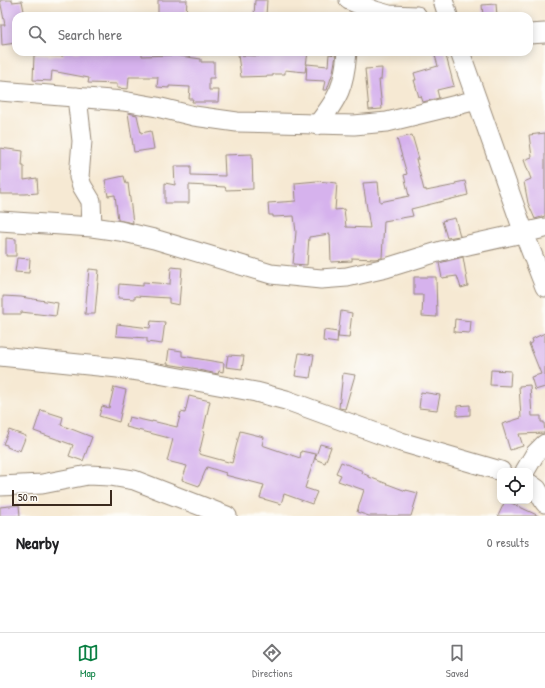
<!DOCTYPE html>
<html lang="en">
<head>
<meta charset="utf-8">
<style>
  body { margin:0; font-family:"Patrick Hand",sans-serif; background:#f6f6f6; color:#202124 }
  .controls { position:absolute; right:12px; bottom:12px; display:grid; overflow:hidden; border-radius:8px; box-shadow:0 2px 10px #0003 }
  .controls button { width:36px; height:36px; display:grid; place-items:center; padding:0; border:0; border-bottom:1px solid #e0e0e0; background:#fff; color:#202124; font:20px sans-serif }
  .scale { position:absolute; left:12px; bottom:10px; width:100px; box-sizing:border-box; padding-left:4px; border:2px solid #3b2a1e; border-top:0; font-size:11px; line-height:14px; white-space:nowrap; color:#3b2a1e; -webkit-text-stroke:3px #fdfcf7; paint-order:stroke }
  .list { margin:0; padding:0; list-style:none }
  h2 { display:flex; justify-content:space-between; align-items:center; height:52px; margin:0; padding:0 16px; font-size:17px }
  h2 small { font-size:13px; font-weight:400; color:#757577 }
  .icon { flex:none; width:22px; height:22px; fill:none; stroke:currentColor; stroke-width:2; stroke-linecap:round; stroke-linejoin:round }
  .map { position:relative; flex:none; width:545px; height:516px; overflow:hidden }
  .search { position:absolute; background:#fff; box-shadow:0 2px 10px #0003; left:12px; right:12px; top:12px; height:44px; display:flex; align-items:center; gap:10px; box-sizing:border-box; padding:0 14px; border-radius:12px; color:#757577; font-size:15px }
  .sheet { height:116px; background:#fff }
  nav { display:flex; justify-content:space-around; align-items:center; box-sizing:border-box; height:56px; border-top:1px solid #e0e0e0; background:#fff; font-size:11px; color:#757577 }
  nav a { display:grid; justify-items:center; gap:2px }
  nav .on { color:#0b8043 }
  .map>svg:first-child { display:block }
  .building { fill:#d6b2ed }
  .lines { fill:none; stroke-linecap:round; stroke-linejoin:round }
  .minor-casing { stroke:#988a78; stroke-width:21 }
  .minor { stroke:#fff; stroke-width:19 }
</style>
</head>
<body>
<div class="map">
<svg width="545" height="516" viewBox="0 0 545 516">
  <rect width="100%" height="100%" fill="#fdfcf7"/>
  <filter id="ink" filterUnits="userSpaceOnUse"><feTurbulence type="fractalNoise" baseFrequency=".025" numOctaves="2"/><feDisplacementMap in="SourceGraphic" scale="8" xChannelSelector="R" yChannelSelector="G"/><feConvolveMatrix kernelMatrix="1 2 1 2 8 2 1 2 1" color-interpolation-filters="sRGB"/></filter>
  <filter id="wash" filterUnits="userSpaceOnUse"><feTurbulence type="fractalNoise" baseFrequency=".012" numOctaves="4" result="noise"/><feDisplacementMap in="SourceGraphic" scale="16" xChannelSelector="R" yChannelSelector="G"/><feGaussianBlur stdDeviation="0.9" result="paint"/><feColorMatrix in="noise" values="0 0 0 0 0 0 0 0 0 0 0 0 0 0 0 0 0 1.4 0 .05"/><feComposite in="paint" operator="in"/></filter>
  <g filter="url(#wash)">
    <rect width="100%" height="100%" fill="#f6e9d3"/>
    <g id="blocks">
      <path class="building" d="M0,0H12V2L22,1L25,16H16V43L2,45L1,25H5Z
        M158,0H187L186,16H158Z
        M255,0H267L266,16H254Z
        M496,4L497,16H483L482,5Z
        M64,52H134L142,53V56L173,55L201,59V62H214V78H209V90H219L218,102H192L193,99H189L190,87L169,86V88L157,87L158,77H129L128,89L117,88V84L88,83L89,78L52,71L51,81L33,80L34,55L63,56Z
        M259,52H308L305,72L285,70V74H273V76L241,77L238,55L259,56Z
        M434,52H445L454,86L437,90L439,98L423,102L421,96L419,97L414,80H416L414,73L438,66Z
        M329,54L336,55L333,72L327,90H323L325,81L306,80L307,64L328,66Z
        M382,68L381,80H379L382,109L369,110L365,69Z
        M128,113L137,115L141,133L151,131L154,149L134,152Z
        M545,133V216L535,219L528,203L524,182L531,179L524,160L532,157L529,135Z
        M412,135L419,159H416L424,190L426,189V191L456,185L455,183L465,181L468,195L411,209L413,216L384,221L382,258L375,259L352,258V261L331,262L330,234L309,237L307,265L293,264L296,232L294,216L273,217V215H269L268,203L296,201L295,183L317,181L337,183L335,210L344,209L346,227L370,228L363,183L378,182L380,202L409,196L404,175L407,174L397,139Z
        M0,148L23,151L22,166H24V180L37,178L38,193L25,194H0Z
        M252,154L253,189L226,190L225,187L189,185V203H165V183L175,185L174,166H191V175L225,176L224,155Z
        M124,176L126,184L128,183L133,223L118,220L115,195L108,196L105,180Z
        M455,218L460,236L447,238L442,221Z
        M6,238L16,239V256H6Z
        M463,257L468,286L461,288L457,276L442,278L439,263Z
        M17,258L30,259L29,273L15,272Z
        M171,267L182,268L179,305L169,303V298L135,296V299L118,298L119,284L143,286V282L170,284Z
        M89,269L99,270L95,314H85Z
        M414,277H436L437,317L422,316L423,295H414Z
        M3,296L21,297L58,303L56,316L21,312V314H3Z
        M341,311L352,313L349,338L338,337Z
        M455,319L471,321L470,333L454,332Z
        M151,321L165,322L162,344L147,342V338L116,336L117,324L150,328Z
        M324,330L338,332L337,343L323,341Z
        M545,333V387L535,390L531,377L541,374L529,344L533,342L532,339Z
        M169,349L182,351V356L224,363L223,372L219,371L218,374L198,370V369L167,364Z
        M299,353L314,355L310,378L295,376Z
        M228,355L244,356L242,369L226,367Z
        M491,370L511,371L510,386L490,385Z
        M343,373L355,375L345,409L339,408Z
        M530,385L532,416H541V422H544L545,433L519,434L523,446L510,450L502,424L521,418L519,386Z
        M114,387L126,390L119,422L99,416L102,406L109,408Z
        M421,392L440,395L437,410L419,408Z
        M189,396L210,401L203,432L204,433L199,454L232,463L240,431L264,437L262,445L300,458L301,451L316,454L305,488L317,492L312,504L284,494L281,504L260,498L264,485L225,475L226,473L207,467L199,486L182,480L187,466L167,461L173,439L126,427L129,417L152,422V421L177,427L181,412L185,413Z
        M470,405V415L457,416V406Z
        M41,410L63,417L61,425L92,437L83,461L69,456L73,445L34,431Z
        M9,430L26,436L20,451L18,449L17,451L7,447V445L3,444Z
        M320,444L331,447L325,463L315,459Z
        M341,462L363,471L362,473L369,476V477L406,491V490L418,493L411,516H369L357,512L364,490L338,481L341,475L336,473Z
        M505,501H507L539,516H498Z
        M19,505L20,516H0V507Z"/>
    </g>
  </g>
  <g filter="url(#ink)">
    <use href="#blocks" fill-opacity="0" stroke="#988a78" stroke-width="1"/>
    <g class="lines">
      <g class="minor-casing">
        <path id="minor" d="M349,0L375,11L389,15L417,16
          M443,0L448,16
          M529,34L545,33
          M460,52L524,233L545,287
          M0,91L123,101L157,107L194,116L237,122L354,125L387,122L477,100
          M77,97L82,141L79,177L82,186L91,201L92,227
          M317,125C339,97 344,87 347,52
          M0,221L92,227L120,231L154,239L271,274L321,279L347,277L386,268L441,251L545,228
          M0,356L118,368L153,373L256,392L286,400L401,442L501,471
          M525,471L535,454L545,444
          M530,484L537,489L545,503
          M0,486L42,484L88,475L110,476L134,480L227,516"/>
      </g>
      <use href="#minor" class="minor"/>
    </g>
  </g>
</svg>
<div class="controls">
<button><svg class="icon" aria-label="locate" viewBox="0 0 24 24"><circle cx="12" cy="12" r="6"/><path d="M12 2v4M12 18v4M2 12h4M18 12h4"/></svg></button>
</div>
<div class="scale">50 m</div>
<div class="search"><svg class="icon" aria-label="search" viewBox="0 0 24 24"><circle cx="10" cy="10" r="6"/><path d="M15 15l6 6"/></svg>Search here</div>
</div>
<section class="sheet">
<h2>Nearby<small>0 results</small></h2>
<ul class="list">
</ul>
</section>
<nav>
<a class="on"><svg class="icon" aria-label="map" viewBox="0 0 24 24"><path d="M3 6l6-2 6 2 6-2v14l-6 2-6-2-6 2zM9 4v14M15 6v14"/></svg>Map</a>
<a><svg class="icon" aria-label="directions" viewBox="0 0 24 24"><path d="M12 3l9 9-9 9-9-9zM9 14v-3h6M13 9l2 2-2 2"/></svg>Directions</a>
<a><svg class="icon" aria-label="saved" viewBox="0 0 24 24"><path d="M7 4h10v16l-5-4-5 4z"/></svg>Saved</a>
</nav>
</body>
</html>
